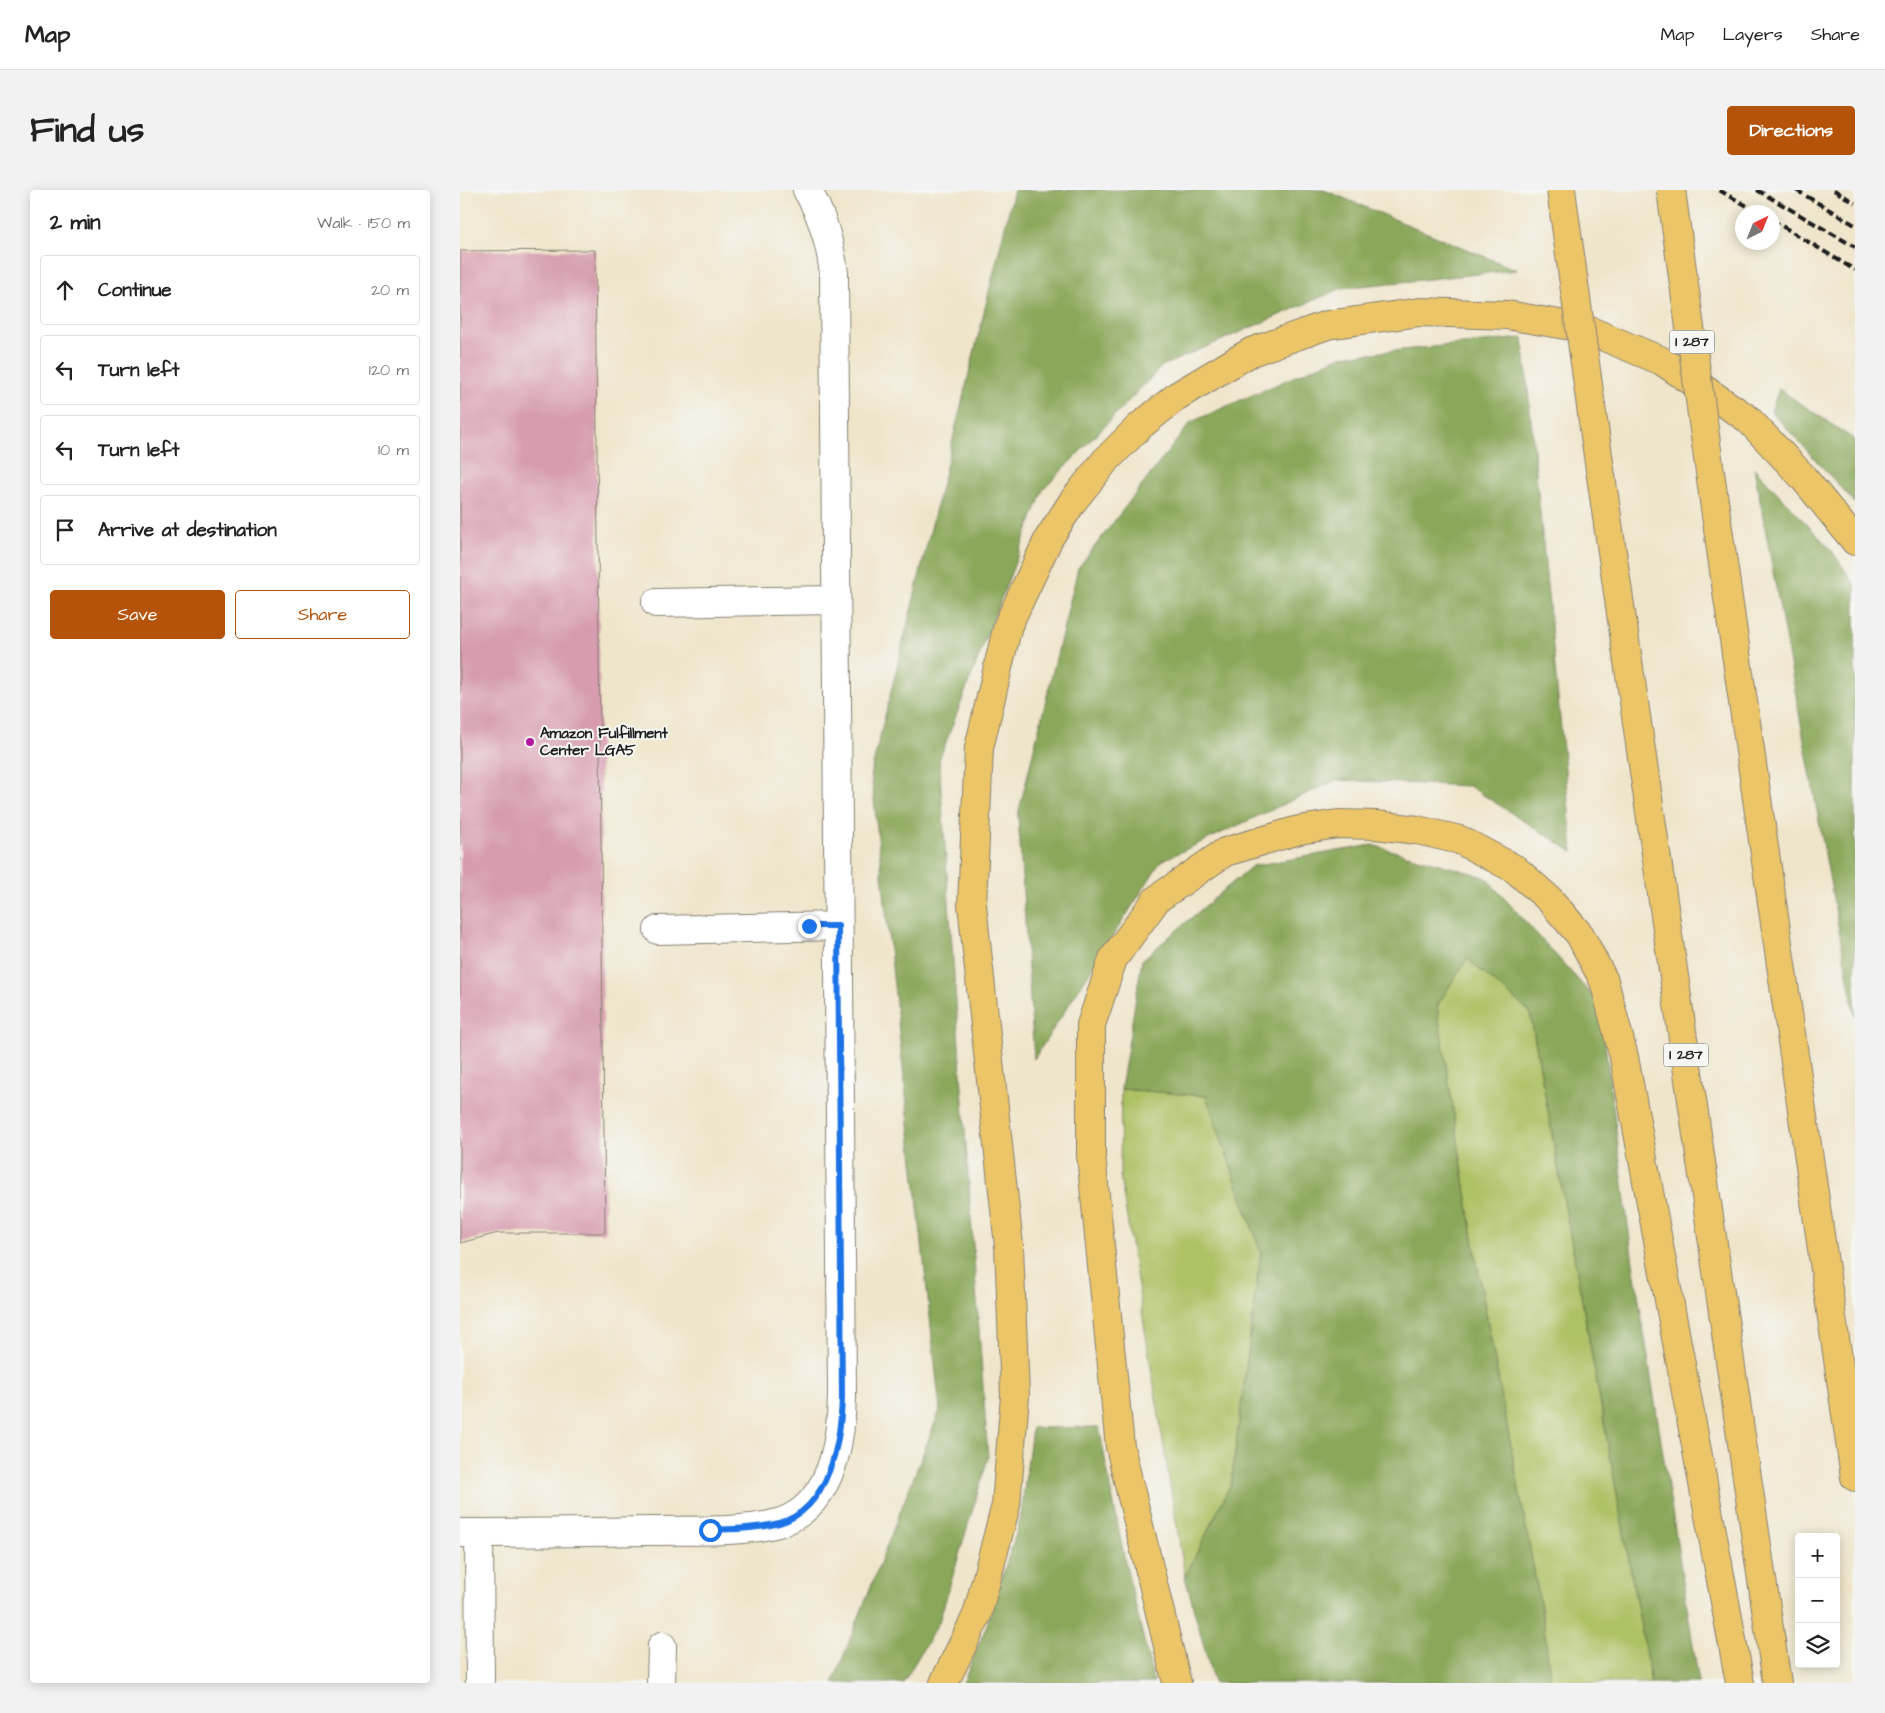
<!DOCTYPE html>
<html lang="en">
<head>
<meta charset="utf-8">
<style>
  body { margin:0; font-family:"Architects Daughter",sans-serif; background:#f2f2f2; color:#222 }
  .controls { position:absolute; right:15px; bottom:15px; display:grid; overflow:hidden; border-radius:5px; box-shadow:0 2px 12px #0003 }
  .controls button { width:45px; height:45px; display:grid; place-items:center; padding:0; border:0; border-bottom:1px solid #e0e0e0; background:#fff; color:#222; font:25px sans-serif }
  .compass { position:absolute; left:1275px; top:15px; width:45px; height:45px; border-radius:50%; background:#fff; box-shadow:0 2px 12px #0003; rotate:43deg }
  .stop { position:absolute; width:15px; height:15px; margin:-11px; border:4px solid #1a73e8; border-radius:50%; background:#fff }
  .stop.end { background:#1a73e8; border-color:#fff; box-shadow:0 1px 5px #0008 }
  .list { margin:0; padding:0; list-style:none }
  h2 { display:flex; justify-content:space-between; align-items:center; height:65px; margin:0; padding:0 20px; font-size:21px }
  h2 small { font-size:16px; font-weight:400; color:#767676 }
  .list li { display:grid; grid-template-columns:32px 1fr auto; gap:15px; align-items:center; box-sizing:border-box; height:70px; margin:0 10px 10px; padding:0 10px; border:1px solid #e0e0e0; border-radius:5px }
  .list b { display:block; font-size:19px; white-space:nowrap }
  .list em { font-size:16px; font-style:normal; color:#767676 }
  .actions { display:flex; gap:10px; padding:15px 20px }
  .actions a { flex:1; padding:11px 0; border:1px solid #b45309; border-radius:5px; text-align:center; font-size:18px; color:#b45309 }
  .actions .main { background:#b45309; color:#fff }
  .icon { flex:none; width:28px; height:28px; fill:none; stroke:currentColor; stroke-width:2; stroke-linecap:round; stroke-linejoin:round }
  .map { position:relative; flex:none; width:1395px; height:1493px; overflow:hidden; border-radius:5px }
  header { display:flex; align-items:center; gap:30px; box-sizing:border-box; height:70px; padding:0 25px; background:#fff; border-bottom:1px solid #e0e0e0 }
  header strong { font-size:24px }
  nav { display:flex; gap:28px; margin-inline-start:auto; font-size:18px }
  .intro { display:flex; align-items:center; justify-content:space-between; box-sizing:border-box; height:120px; padding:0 30px }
  h1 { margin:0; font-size:35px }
  .button { padding:12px 22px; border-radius:5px; background:#b45309; color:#fff; font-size:18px; font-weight:700 }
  main { display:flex; gap:30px; padding:0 30px }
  aside { flex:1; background:#fff; border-radius:5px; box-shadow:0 2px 12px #0003 }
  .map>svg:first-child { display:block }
  .green { fill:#adc165; stroke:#646e40 }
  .forest { fill:#8aa75a; stroke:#53623b }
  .building { fill:#d79cae }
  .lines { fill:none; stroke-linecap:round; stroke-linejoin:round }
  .minor-casing { stroke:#868073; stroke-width:30 }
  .highway-casing { stroke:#868073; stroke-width:30 }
  .minor { stroke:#fff; stroke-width:28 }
  .highway { stroke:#ecc569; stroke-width:28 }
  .rail { stroke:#1c1c1c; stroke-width:4; stroke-dasharray:8 4; stroke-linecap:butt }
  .highway-bridge-casing { stroke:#868073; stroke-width:30; stroke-linecap:butt }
  .highway-bridge { stroke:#ecc569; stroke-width:28 }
  .route { stroke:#1a73e8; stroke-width:6 }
  .poi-dot { fill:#b5179e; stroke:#f6f6f2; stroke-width:2 }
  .labels { text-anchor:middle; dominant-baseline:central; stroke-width:4; stroke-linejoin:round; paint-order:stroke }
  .shield { fill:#f6f6f2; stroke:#5d5d5c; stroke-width:1 }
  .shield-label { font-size:14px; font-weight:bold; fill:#1c1c1c }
  .poi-label { font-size:15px; font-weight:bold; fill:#1c1c1c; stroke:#f6f6f2; text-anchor:start }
</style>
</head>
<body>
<header>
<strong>Map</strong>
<nav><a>Map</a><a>Layers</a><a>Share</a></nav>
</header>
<div class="intro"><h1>Find us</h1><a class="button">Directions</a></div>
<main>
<aside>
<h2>2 min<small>Walk · 150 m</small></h2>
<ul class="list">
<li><svg class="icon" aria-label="ahead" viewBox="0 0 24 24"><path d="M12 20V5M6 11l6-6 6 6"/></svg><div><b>Continue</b></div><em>20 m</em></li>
<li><svg class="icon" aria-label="left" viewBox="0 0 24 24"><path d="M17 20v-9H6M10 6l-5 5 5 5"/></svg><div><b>Turn left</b></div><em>120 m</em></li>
<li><svg class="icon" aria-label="left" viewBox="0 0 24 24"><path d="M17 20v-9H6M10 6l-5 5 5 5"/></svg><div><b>Turn left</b></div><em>10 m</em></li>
<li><svg class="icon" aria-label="arrive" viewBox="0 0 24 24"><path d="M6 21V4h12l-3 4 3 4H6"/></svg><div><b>Arrive at destination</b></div></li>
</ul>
<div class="actions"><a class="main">Save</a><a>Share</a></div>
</aside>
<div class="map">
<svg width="1395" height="1493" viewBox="0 0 1395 1493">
  <rect width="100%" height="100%" fill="#f6f6f2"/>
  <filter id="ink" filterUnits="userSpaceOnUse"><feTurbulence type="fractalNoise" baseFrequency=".02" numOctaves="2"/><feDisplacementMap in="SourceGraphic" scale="10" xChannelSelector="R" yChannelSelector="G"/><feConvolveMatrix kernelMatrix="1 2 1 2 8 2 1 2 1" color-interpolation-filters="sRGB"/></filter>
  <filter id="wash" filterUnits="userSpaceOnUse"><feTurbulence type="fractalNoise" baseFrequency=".0096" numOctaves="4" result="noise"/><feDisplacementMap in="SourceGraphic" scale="20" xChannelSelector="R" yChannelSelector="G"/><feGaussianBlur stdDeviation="1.12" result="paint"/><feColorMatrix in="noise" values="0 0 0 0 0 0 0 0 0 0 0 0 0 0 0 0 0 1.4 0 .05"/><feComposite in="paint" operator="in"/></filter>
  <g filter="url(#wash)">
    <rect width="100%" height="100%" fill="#efe5ca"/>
    <path class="green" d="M1007,768L1070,822L1191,1493H1091L1083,1429L1018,1080L977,816Z
      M661,899L746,906L801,1062L771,1294L725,1387L660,985Z"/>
    <path class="forest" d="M554,0H864L1057,80L882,98L702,176L583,300L479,570L528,1268L479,1432L443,1493H373L480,1220L411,583Z
      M1063,148L1113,662L1009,596L876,590L701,671L574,869L558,625L618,378L731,232L881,166Z
      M1319,199L1395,250V313L1311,221Z
      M1294,278L1372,361L1395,395V827Z
      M912,655L1025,687L1140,814L1172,1066L1239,1493H1191L1070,822L1007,769L977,816L1018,1080L1083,1429L1091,1493H754L725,1387L771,1294L801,1062L746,906L661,899L682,770L792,676Z
      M639,1237L664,1367L694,1493H503L526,1437L560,1331L572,1238Z"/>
    <g id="blocks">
      <path class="building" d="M135,60L145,1043H38L0,1053V61Z"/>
    </g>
  </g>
  <g filter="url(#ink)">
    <use href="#blocks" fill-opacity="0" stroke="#868073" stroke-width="1"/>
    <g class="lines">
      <g class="minor-casing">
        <path id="minor" d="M196,413L376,410
          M198,740L378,736
          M0,1343C64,1343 129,1342 193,1341C231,1340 282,1343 318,1333C326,1331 335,1326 342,1321C375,1294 381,1246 382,1206L374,83C370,53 363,26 347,0
          M19,1343L20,1493
          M201,1493L202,1456"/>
      </g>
      <g class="highway-casing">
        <path id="highway" d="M1134,238L1317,1493
          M1253,304L1395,1287
          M484,1493L517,1425L546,1315L555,1206L549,1056L512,715L519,558L548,435L589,348L613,311L645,271L679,237L717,206L791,162L867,135L960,122L1047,125L1123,138L1202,171L1288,229L1342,286L1395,351
          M717,1493L660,1257L631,965V835L653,769L697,709L765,662L839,640L878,634L916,635L957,640L1000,650L1055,679L1090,710L1120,745L1144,791L1164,867L1280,1493"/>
      </g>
      <use href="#minor" class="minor"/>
      <use href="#highway" class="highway"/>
      <path class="rail" d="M1259,0L1298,22
        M1297,0L1395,57
        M1336,0L1395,35
        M1374,0L1395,13
        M1312,30L1395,80"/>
      <g class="highway-bridge-casing">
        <path id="highway-bridge" d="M1101,0L1134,238
          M1211,0L1253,304"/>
      </g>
      <use href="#highway-bridge" class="highway-bridge"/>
    </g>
  </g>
  <g class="lines" filter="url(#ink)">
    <path class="route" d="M250,1340C272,1339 297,1339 319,1333C370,1319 381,1250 382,1206L378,736H349"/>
  </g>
  <circle class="poi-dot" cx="70" cy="552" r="5"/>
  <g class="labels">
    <g class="shield">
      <rect x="1209.5" y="140.5" width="45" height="23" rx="4"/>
      <rect x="1203.5" y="853.5" width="45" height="23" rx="4"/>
    </g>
    <g class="shield-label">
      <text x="1232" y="152">I 287</text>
      <text x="1226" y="865">I 287</text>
    </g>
    <g class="poi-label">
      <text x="80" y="543">Amazon Fulfillment<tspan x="80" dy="17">Center LGA5</tspan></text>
    </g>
  </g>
</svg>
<div class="controls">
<button>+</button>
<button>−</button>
<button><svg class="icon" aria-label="layers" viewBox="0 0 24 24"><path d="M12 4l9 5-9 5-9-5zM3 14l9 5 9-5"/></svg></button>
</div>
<svg class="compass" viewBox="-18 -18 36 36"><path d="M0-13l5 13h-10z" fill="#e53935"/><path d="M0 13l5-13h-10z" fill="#767676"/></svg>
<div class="stop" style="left:250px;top:1340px"></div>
<div class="stop end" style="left:349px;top:736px"></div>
</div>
</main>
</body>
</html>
